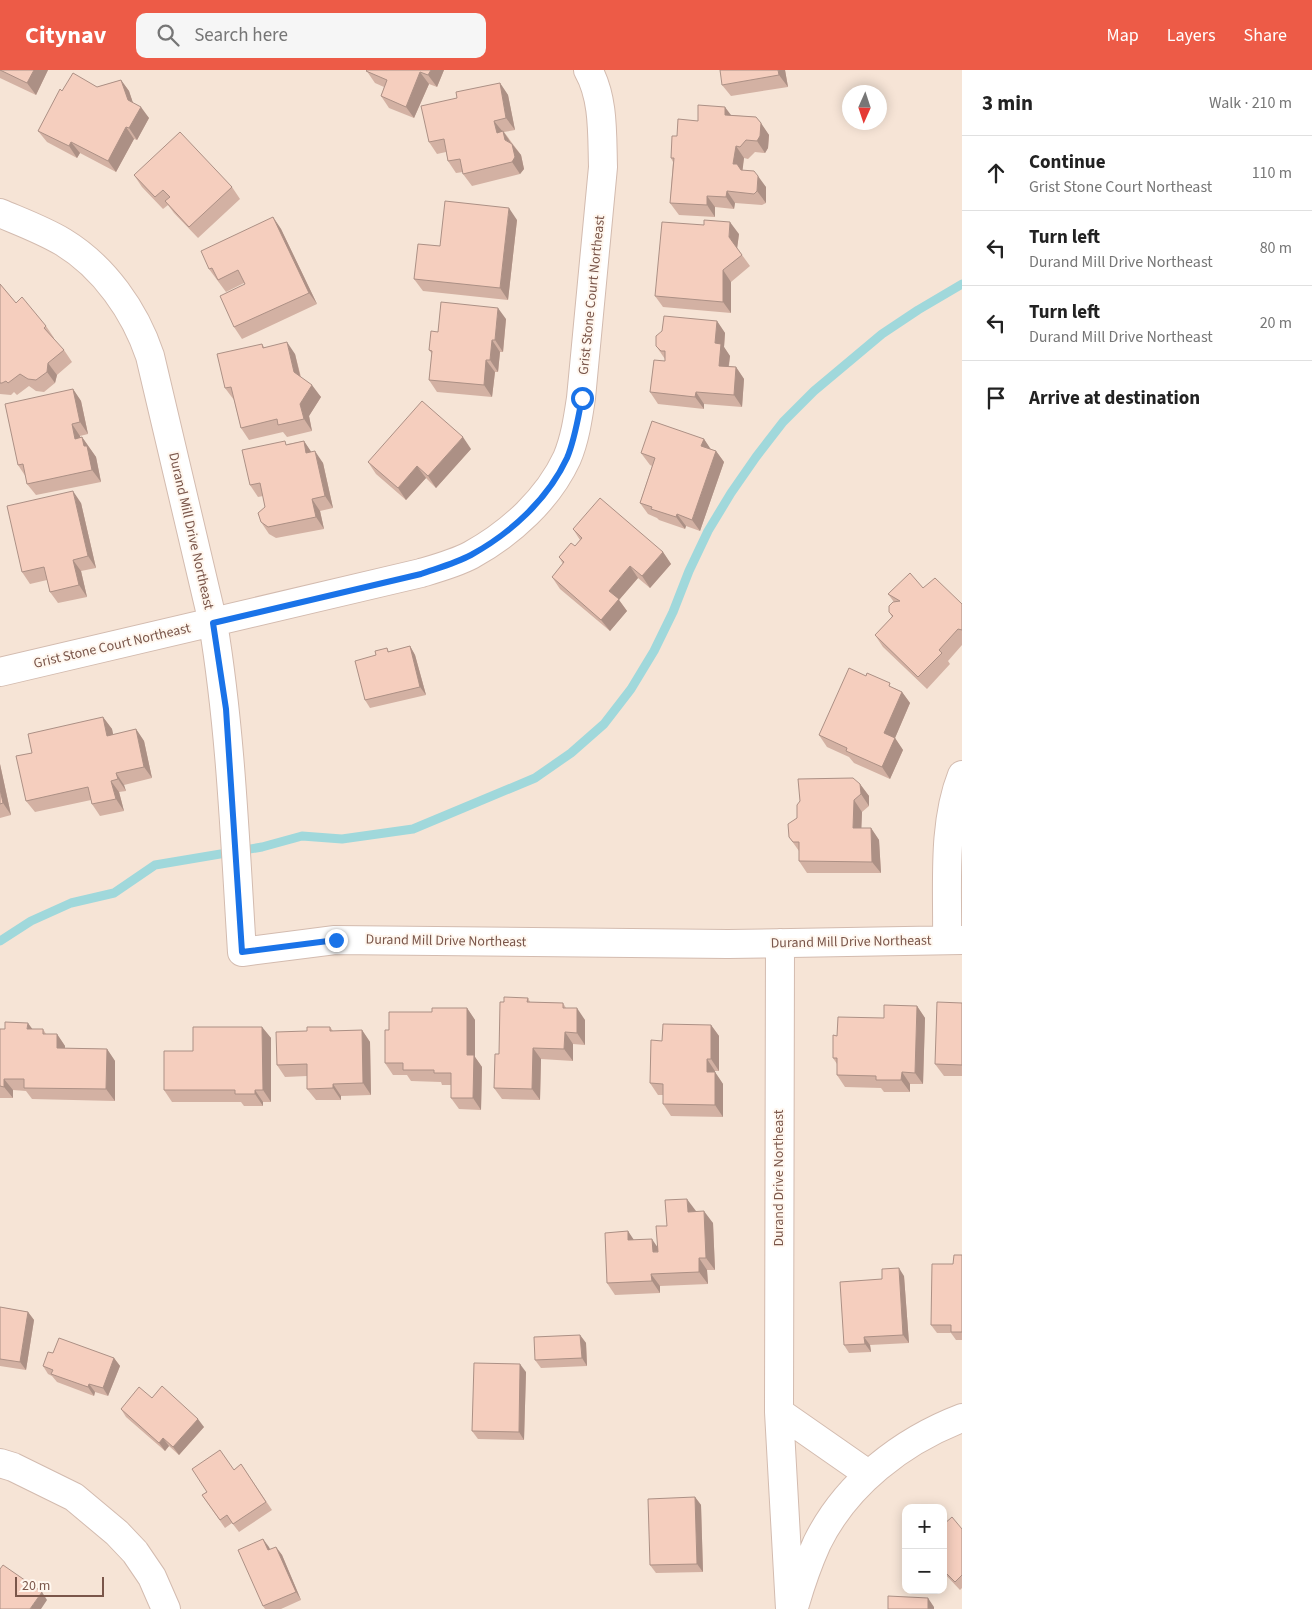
<!DOCTYPE html>
<html lang="en">
<head>
<meta charset="utf-8">
<style>
  body { margin:0; font-family:"Source Sans 3",sans-serif; background:#f6f6f6; color:#222 }
  .controls { position:absolute; right:15px; bottom:15px; display:grid; overflow:hidden; border-radius:10px; box-shadow:0 2px 12px #0003 }
  .controls button { width:45px; height:45px; display:grid; place-items:center; padding:0; border:0; border-bottom:1px solid #e0e0e0; background:#fff; color:#222; font:25px sans-serif }
  .compass { position:absolute; left:842px; top:15px; width:45px; height:45px; border-radius:50%; background:#fff; box-shadow:0 2px 12px #0003; rotate:183deg }
  .scale { position:absolute; left:15px; bottom:12px; width:89px; box-sizing:border-box; padding-left:5px; border:2px solid #7a564a; border-top:0; font-size:14px; line-height:18px; white-space:nowrap; color:#7a564a; -webkit-text-stroke:4px #fff7ef; paint-order:stroke }
  .stop { position:absolute; width:15px; height:15px; margin:-11px; border:4px solid #1a73e8; border-radius:50%; background:#fff }
  .stop.end { background:#1a73e8; border-color:#fff; box-shadow:0 1px 5px #0008 }
  .list { margin:0; padding:0; list-style:none }
  h2 { display:flex; justify-content:space-between; align-items:center; height:65px; margin:0; padding:0 20px; font-size:21px }
  h2 small { font-size:16px; font-weight:400; color:#767676 }
  .list li { display:grid; grid-template-columns:32px 1fr auto; gap:15px; align-items:center; box-sizing:border-box; height:75px; padding:0 20px; border-top:1px solid #e0e0e0 }
  .list b { display:block; font-size:19px; white-space:nowrap }
  .list p { margin:0; font-size:16px; white-space:nowrap; color:#767676 }
  .list em { font-size:16px; font-style:normal; color:#767676 }
  .icon { flex:none; width:28px; height:28px; fill:none; stroke:currentColor; stroke-width:2; stroke-linecap:round; stroke-linejoin:round }
  .map { position:relative; flex:none; width:962px; height:1539px; overflow:hidden }
  header { display:flex; align-items:center; gap:30px; box-sizing:border-box; height:70px; padding:0 25px; background:#ed5b47; color:#fff }
  header strong { font-size:24px }
  nav { display:flex; gap:28px; margin-inline-start:auto; font-size:18px }
  .search { width:350px; height:45px; background:#f6f6f6; display:flex; align-items:center; gap:12px; box-sizing:border-box; padding:0 18px; border-radius:10px; color:#767676; font-size:19px }
  main { display:flex }
  aside { flex:1; background:#fff }
  .map>svg:first-child { display:block }
  .residential { fill:#f6e4d6; fill-rule:evenodd }
  .lines { fill:none; stroke-linecap:round; stroke-linejoin:round }
  .stream { stroke:#a0d8db; stroke-width:9 }
  .minor-casing { stroke:#d3bbaf; stroke-width:30 }
  .minor { stroke:#fff; stroke-width:28 }
  .wall { fill:#d3b1a3 }
  .shaded-wall { fill:#ac9085 }
  .building { fill:#f5cebe; stroke:#ac9085 }
  .route { stroke:#1a73e8; stroke-width:6 }
  .labels { text-anchor:middle; dominant-baseline:central; stroke-width:4; stroke-linejoin:round; paint-order:stroke }
  .street-label { font-size:14px; fill:#7a564a; stroke:#fff7ef }
</style>
</head>
<body>
<header>
<strong>Citynav</strong>
<div class="search"><svg class="icon" aria-label="search" viewBox="0 0 24 24"><circle cx="10" cy="10" r="6"/><path d="M15 15l6 6"/></svg>Search here</div>
<nav><a>Map</a><a>Layers</a><a>Share</a></nav>
</header>
<main>
<div class="map">
<svg width="962" height="1539" viewBox="0 0 962 1539">
  <rect width="100%" height="100%" fill="#fef3e8"/>
  <path class="residential" d="M0,0H962V1539H0ZM849,22H879V52H849ZM906,1438H943V1520H906Z"/>
  <g class="lines">
    <path class="stream" d="M0,871L31,851L71,833L114,823L155,795L262,777L302,766L342,769L413,759L535,708L571,683L604,654L631,619L654,581L673,542L689,501L708,461L731,423L756,387L783,352L814,321L882,264L918,240L962,214"/>
    <g class="minor-casing">
      <path id="minor" d="M0,143C21,152 43,160 63,172C104,197 135,241 150,286L213,553C231,662 235,772 242,882L335,870L728,874L962,870
        M0,602L421,503C438,498 456,493 471,485C511,463 548,429 567,388C575,369 578,348 581,328L603,97C602,65 604,28 588,0
        M947,870C948,817 942,755 962,705
        M780,873L779,1342L790,1539
        M779,1342L868,1404
        M0,1393L13,1397L74,1427L117,1463L135,1482L152,1507L166,1539
        M795,1534C801,1513 808,1493 817,1473C846,1414 902,1371 962,1348"/>
    </g>
    <use href="#minor" class="minor"/>
  </g>
  <path class="wall" d="M0,0H48L36,25L0,8Z
    M366,0H444L437,17L429,14L414,48L389,38L381,26L384,17L375,13Z
    M785,0L788,17L731,26L722,15Z
    M121,10L129,21L133,33L149,48L137,70L134,69L116,102L80,83L77,88L47,72L38,61L62,21L97,17Z
    M500,13L508,25L515,60L504,62L521,85L524,99L520,104L472,116L463,104V102L456,103L448,91L446,82L437,84L429,72L457,28Z
    M731,45L756,47L769,65L768,78L765,83L755,82L748,89L744,88L742,100L766,117V133L762,135L735,133L734,139L715,137V147L679,145L670,133L673,92L671,88L677,66L698,51Z
    M134,105L232,117L240,129L198,168L174,143L168,135L163,139L142,117Z
    M273,147L281,159L317,234L242,269L234,257L245,214L244,213L226,222L209,199Z
    M517,150L508,230L423,221L414,209L440,176Z
    M739,164L737,178L750,196L731,212V243L663,237L655,226Z
    M0,214L16,233L46,256L54,268L53,269L64,280L72,292L57,305L55,313L44,322L36,321L29,316L17,325L14,322L11,325L0,324Z
    M506,249L503,282H500L498,302H495L492,327L437,322L429,310L432,284L429,280L438,262Z
    M717,251L725,263L724,277L730,286L729,296L736,297L744,309L742,337L704,334V339L658,334L650,322L665,291V289L656,276Z
    M262,274L264,277L295,284L301,307L321,327L309,346L312,361L287,367L283,362L249,370L241,358L234,330L225,318Z
    M73,319L81,331L88,364L80,366V367H82L96,387L101,412L36,425L27,414L26,407L18,395Z
    M704,369L710,379L716,381L724,392L700,461L686,456L685,459L659,450L657,448L648,444L640,433L652,396L650,395L641,383Z
    M304,371L311,382L323,393L333,438L320,441L324,459L276,468L269,464L261,452L265,437L263,426L258,427L250,415L288,374Z
    M471,379L436,418L426,408L406,430L376,404L368,392Z
    M81,433L96,498L81,501L87,527L58,533L50,522L47,510L30,514L22,502Z
    M573,459L663,482L671,494L650,518L638,508L619,530L627,541L610,561L560,519L552,507L563,494L559,487L575,476L580,470Z
    M923,518L962,534V575L948,591L950,594L927,619L883,577L875,565L892,547L889,542L894,532L888,524Z
    M410,576L415,585L426,625L370,638L365,630L376,585L387,578L389,582Z
    M894,618L902,622L910,633L895,668L903,680L890,709L854,693L849,687L827,677L819,665Z
    M103,647L112,659L113,665L136,659L144,671L152,708L124,715L126,721L119,722L124,741L100,746L92,734L91,730L35,742L26,731L32,683Z
    M0,694L11,745L0,748Z
    M860,714L869,726V736L862,742L861,758H871L879,770L881,803H807L799,791V781L789,767Z
    M528,928L530,932L563,933L566,938L585,950V975L573,974V991L541,989L540,1030L502,1029L494,1018L499,984Z
    M962,933V1006H944L935,994Z
    M917,936L925,948L923,1014H910V1022H884L881,1018L845,1017L837,1005V994L833,988L837,966L884,948Z
    M467,938L475,950V987L482,997L481,1040L459,1039L451,1028V1015H442L441,1012L411,1011L407,1005H393L385,993L389,960L432,942Z
    M711,955L719,966V1001H715V1002L723,1014V1047L671,1046L663,1034V1025H658L650,1013Z
    M262,957L271,968V1032H263V1036H244L241,1032H172L164,1020L193,981Z
    M330,957L333,961L362,960L370,972L371,1025L341,1026V1030H316L307,1019V1006L285,1007L277,995L307,961Z
    M0,959H43L46,964H57L65,976V978L107,979L115,991V1031L32,1029L26,1021L13,1020V1028H0Z
    M696,1141L713,1153L715,1200H707L708,1214L660,1216V1223L615,1225L607,1213L628,1161L633,1170L657,1176Z
    M962,1185V1270H956L951,1263H937L931,1255L953,1194Z
    M904,1206L909,1273L870,1275L871,1282L849,1283L844,1275L882,1209Z
    M0,1237L28,1242L34,1250L26,1300L0,1296Z
    M580,1265L586,1273L587,1296L541,1298L535,1290Z
    M53,1283L114,1288L120,1296L108,1326L95,1322L94,1326L57,1312L52,1306L48,1304L43,1296Z
    M526,1302L524,1370L478,1369L472,1361Z
    M152,1328L204,1357L179,1385L169,1376L165,1381L126,1347L121,1339Z
    M241,1394L272,1440L239,1462L232,1453L225,1458L202,1425Z
    M695,1427L701,1435L703,1502L656,1503L650,1495Z
    M943,1455L962,1459V1518L960,1520L943,1502Z
    M263,1469L270,1480L276,1477L282,1485L301,1530L281,1539H265L263,1536Z"/>
  <path class="shaded-wall" d="M34,0H48L36,25L27,13Z
    M431,0H444L437,17L428,5Z
    M778,0H785L788,17L779,5Z
    M420,2L429,14L414,48L406,37Z
    M121,10L129,21L136,42L128,30Z
    M500,13L508,25L515,60L506,48Z
    M141,37L149,48L137,70L129,58Z
    M725,37L734,49L725,45Z
    M494,51L503,62L497,63Z
    M761,53L769,65L768,78L765,83L757,71Z
    M126,57L134,69L116,102L108,91Z
    M503,61L511,73L505,70Z
    M71,72L80,83L77,88L69,76Z
    M512,74L521,85L524,99L520,104L512,92Z
    M736,76L744,88L742,105L733,94Z
    M758,106L766,117V133L757,121Z
    M727,121L735,133L734,139L726,127Z
    M707,126L715,137V147L707,135Z
    M509,138L517,150L508,230L500,218Z
    M273,147L281,159L317,234L309,223Z
    M730,152L739,164L737,179L729,167Z
    M723,200L731,212V243L723,232Z
    M498,238L506,249L503,282L495,270Z
    M717,251L725,263L724,277L730,286L727,307L719,296L715,273Z
    M492,270L500,282L498,302L490,290Z
    M287,272L295,284L302,314L294,302Z
    M486,290L495,302L492,327L484,315Z
    M48,293L57,305L55,313L47,302Z
    M736,297L744,309L742,337L734,325Z
    M312,315L321,327L309,346L312,361L304,349L300,334Z
    M73,319L81,331L88,364L80,352Z
    M696,322L704,334V339L695,327Z
    M72,354L80,366L83,380L75,369Z
    M82,367L96,387L101,412L92,400L84,376Z
    M463,367L471,379L436,418L428,406Z
    M704,369L712,381L701,376Z
    M304,371L312,383H306Z
    M315,381L323,393L333,438L325,426Z
    M716,381L724,392L700,461L692,450Z
    M417,396L426,408L406,430L398,418Z
    M73,421L81,433L96,498L88,486Z
    M312,429L320,441L324,459L316,447Z
    M677,444L686,456L685,459L676,447Z
    M663,482L671,494L650,518L642,506Z
    M73,490L81,501L87,527L79,515Z
    M630,496L638,508L619,530L627,541L610,561L601,550L609,521Z
    M410,576L415,585L426,625L420,617Z
    M902,622L910,633L895,668L903,680L890,709L882,697L884,663Z
    M103,647L112,659L116,678L107,666Z
    M136,659L144,671L152,708L144,697Z
    M0,694L11,745L3,733L0,719Z
    M116,703L124,715L126,721L118,709Z
    M111,711L119,722L124,741L116,729Z
    M860,714L869,726V736L861,724Z
    M854,730L862,742L861,770L853,758Z
    M871,758L879,770L881,803L872,792Z
    M917,936L925,948L923,1014L915,1003Z
    M467,938L475,950V987L482,997L481,1040L473,1028L467,985Z
    M577,938L585,950V975L577,963Z
    M28,953L36,964L27,959Z
    M711,955L719,966V1001L711,989Z
    M262,957L271,968V1032L263,1020Z
    M362,960L370,972L371,1025L363,1013Z
    M565,962L573,974V991L564,979Z
    M57,964L65,976V990L57,978Z
    M533,978L541,989L540,1030L532,1019Z
    M107,979L115,991V1031L106,1019Z
    M707,989L715,1001V1014L707,1002Z
    M715,1002L723,1014V1047L715,1035Z
    M902,1002L910,1014V1022L901,1010Z
    M4,1009L13,1020V1028L4,1017Z
    M333,1014L341,1026V1030L333,1018Z
    M255,1020L263,1032V1036L255,1024Z
    M687,1129L696,1141L697,1153L688,1142Z
    M704,1141L713,1153L715,1200L706,1188Z
    M628,1161L636,1173L628,1170Z
    M652,1169L660,1181L653,1182Z
    M699,1188L707,1200L708,1214L699,1202Z
    M899,1198L904,1206L909,1273L903,1265Z
    M651,1204L660,1216V1223L652,1211Z
    M28,1242L34,1250L26,1300L20,1292Z
    M580,1265L586,1273L587,1296L582,1288Z
    M864,1267L870,1275L871,1282L865,1274Z
    M114,1288L120,1296L108,1326L103,1318Z
    M520,1294L526,1302L524,1370L519,1362Z
    M89,1314L95,1322L94,1326L88,1317Z
    M198,1349L204,1357L179,1385L173,1377Z
    M163,1368L169,1376L165,1381L159,1373Z
    M695,1427L701,1435L703,1502L697,1494Z
    M263,1469L269,1477L274,1488L268,1480Z
    M276,1477L282,1485L301,1530L296,1522Z
    M42,1522L47,1530L41,1539H30Z
    M928,1528L934,1537V1539H928Z"/>
  <path class="building" d="M0,0H34L27,13Z
    M367,0H431L428,5L420,2L406,37L381,26L387,10L366,1Z
    M720,0H778L779,5L722,15Z
    M73,3L97,17L121,10L128,30L141,37L129,58L126,57L108,91L71,72L69,76L38,61L60,19L62,21Z
    M500,13L506,48L494,51L497,63L503,61L505,70L512,74L515,87L512,92L463,104L460,89L448,91L444,69L429,72L421,36L457,28L456,22Z
    M698,35L725,37V45L756,47L761,53L760,66L757,71L746,70L740,77L736,76L733,94H737L741,100L754,101L758,106L757,121L754,124L727,121L726,127L707,126V135L670,133L674,88H671L672,66H677L678,49L698,51Z
    M180,62L232,117L189,157L165,131L170,127L163,120L155,127L134,105Z
    M445,131L509,138L500,218L414,209L418,174L440,176Z
    M273,147L309,223L234,257L220,226L245,214L238,200L218,210L212,198L209,199L201,181Z
    M704,150L730,152L729,167L742,185L723,200V232L655,226L662,152L704,155Z
    M0,214L16,233L22,227L46,256L44,258L64,280L48,293L47,302L36,310L28,309L20,304L8,313L6,311L2,313H0Z
    M441,232L498,238L495,270H492L490,290H486L484,315L429,310L432,281L429,280L431,261L438,262Z
    M664,246L717,251L715,273L721,274L719,296L736,297L734,325L696,322L695,327L650,322L654,290L665,291V281H661L656,276V266L662,261Z
    M287,272L294,302L312,315L300,334L304,349L278,355L277,349L241,358L231,317L225,318L217,284L262,274L263,278Z
    M73,319L80,352L72,354L75,369L82,367L84,376H87L92,400L27,414L23,394L18,395L5,334Z
    M422,331L463,367L428,406L417,396L398,418L368,392Z
    M652,351L704,369L701,376L716,381L692,450L677,444L676,447L651,439L652,437L640,433L655,388L641,383Z
    M285,371L286,375L304,371L306,383L315,381L325,426L312,429L316,447L268,457L261,452L258,443L265,437L260,413L250,415L242,380Z
    M73,421L88,486L73,490L79,515L50,522L44,497L22,502L7,436Z
    M600,428L663,482L642,506L630,496L609,521L619,529L601,550L552,507L564,492L559,487L571,473L575,476L582,468L573,459Z
    M910,503L923,518L935,508L962,534V560L958,559L939,580L942,583L918,607L875,565L893,546L889,542V536L893,532L900,531L888,524Z
    M410,576L420,617L365,630L355,591L376,585L375,581L387,578L388,582Z
    M849,598L866,606L867,603L890,613L889,616L902,622L884,663L895,668L882,697L846,681L847,678L819,665Z
    M103,647L107,666L136,659L144,697L116,703L118,709L111,711L116,729L92,734L88,717L26,731L16,686L32,683L28,664Z
    M853,708L860,714L861,724L854,730L853,758H871L872,792L799,791V772H793L789,767L788,754L797,748V735L800,731L798,709Z
    M0,719L3,733L0,734Z
    M504,927L528,928L527,932L563,933V938H577V963L565,962L564,979L533,978L532,1019L494,1018L495,984H499L500,932H504Z
    M937,932L962,933V995L935,994Z
    M884,935L917,936L915,1003L902,1002L901,1010H876V1006L837,1005V988H833V965L837,966L838,947L884,948Z
    M432,938H467V985H474L473,1028H451V1003H434V1000H403V993H385V960H389V942H432Z
    M5,952L28,953L27,959H43V964H57V978L107,979L106,1019L24,1018V1009H4V1017L0,1016V959H5Z
    M663,954L711,955V989H707V1002H715V1035L663,1034V1014L650,1013L651,970L662,971Z
    M193,957H262L263,1020H255V1024H235V1020H164V981H193Z
    M307,957H330V961L362,960L363,1013L333,1014V1018L307,1019V994L277,995L276,962L307,961Z
    M687,1129L688,1142L704,1141L706,1188H699V1202L651,1204L652,1211L607,1213L605,1163L628,1161V1170L652,1169L653,1182H658L656,1156H667L665,1130Z
    M954,1185H962V1262H951V1255H931L932,1194H953Z
    M899,1198L903,1265L864,1267L865,1274L844,1275L840,1212L882,1209V1199Z
    M0,1237L28,1242L20,1292L0,1289Z
    M580,1265L582,1288L535,1290L534,1267Z
    M59,1268L114,1288L103,1318L89,1314L88,1317L51,1304L53,1300L43,1296L48,1282L53,1283Z
    M474,1293L520,1294L519,1362L472,1361Z
    M162,1316L198,1349L173,1377L163,1368L159,1373L121,1339L139,1317L152,1328Z
    M220,1380L234,1400L241,1394L266,1432L233,1454L227,1445L220,1450L202,1425L207,1422L192,1399Z
    M695,1427L697,1494L650,1495L648,1429Z
    M952,1447L962,1459V1505L955,1512L943,1500V1455Z
    M263,1469L268,1480L276,1477L296,1522L263,1536L238,1480Z
    M3,1495L42,1522L30,1539H0V1499Z
    M888,1526L928,1528V1539H888Z"/>
  <g class="lines">
    <path class="route" d="M336,870L242,882L226,639L213,553L421,504C438,498 456,493 471,485C511,463 548,429 567,388C575,369 578,348 582,328"/>
  </g>
  <g class="labels">
    <g class="street-label">
      <text transform="translate(592 225) rotate(-84)">Grist Stone Court Northeast</text>
      <text transform="translate(191 461) rotate(77)">Durand Mill Drive Northeast</text>
      <text transform="translate(112 576) rotate(-13)">Grist Stone Court Northeast</text>
      <text transform="translate(446 871) rotate(1)">Durand Mill Drive Northeast</text>
      <text transform="translate(851 872) rotate(-1)">Durand Mill Drive Northeast</text>
      <text transform="translate(779 1108) rotate(-90)">Durand Drive Northeast</text>
    </g>
  </g>
</svg>
<div class="controls">
<button>+</button>
<button>−</button>
</div>
<svg class="compass" viewBox="-18 -18 36 36"><path d="M0-13l5 13h-10z" fill="#e53935"/><path d="M0 13l5-13h-10z" fill="#767676"/></svg>
<div class="scale">20 m</div>
<div class="stop" style="left:582px;top:328px"></div>
<div class="stop end" style="left:336px;top:870px"></div>
</div>
<aside>
<h2>3 min<small>Walk · 210 m</small></h2>
<ul class="list">
<li><svg class="icon" aria-label="ahead" viewBox="0 0 24 24"><path d="M12 20V5M6 11l6-6 6 6"/></svg><div><b>Continue</b><p>Grist Stone Court Northeast</p></div><em>110 m</em></li>
<li><svg class="icon" aria-label="left" viewBox="0 0 24 24"><path d="M17 20v-9H6M10 6l-5 5 5 5"/></svg><div><b>Turn left</b><p>Durand Mill Drive Northeast</p></div><em>80 m</em></li>
<li><svg class="icon" aria-label="left" viewBox="0 0 24 24"><path d="M17 20v-9H6M10 6l-5 5 5 5"/></svg><div><b>Turn left</b><p>Durand Mill Drive Northeast</p></div><em>20 m</em></li>
<li><svg class="icon" aria-label="arrive" viewBox="0 0 24 24"><path d="M6 21V4h12l-3 4 3 4H6"/></svg><div><b>Arrive at destination</b></div></li>
</ul>
</aside>
</main>
</body>
</html>
